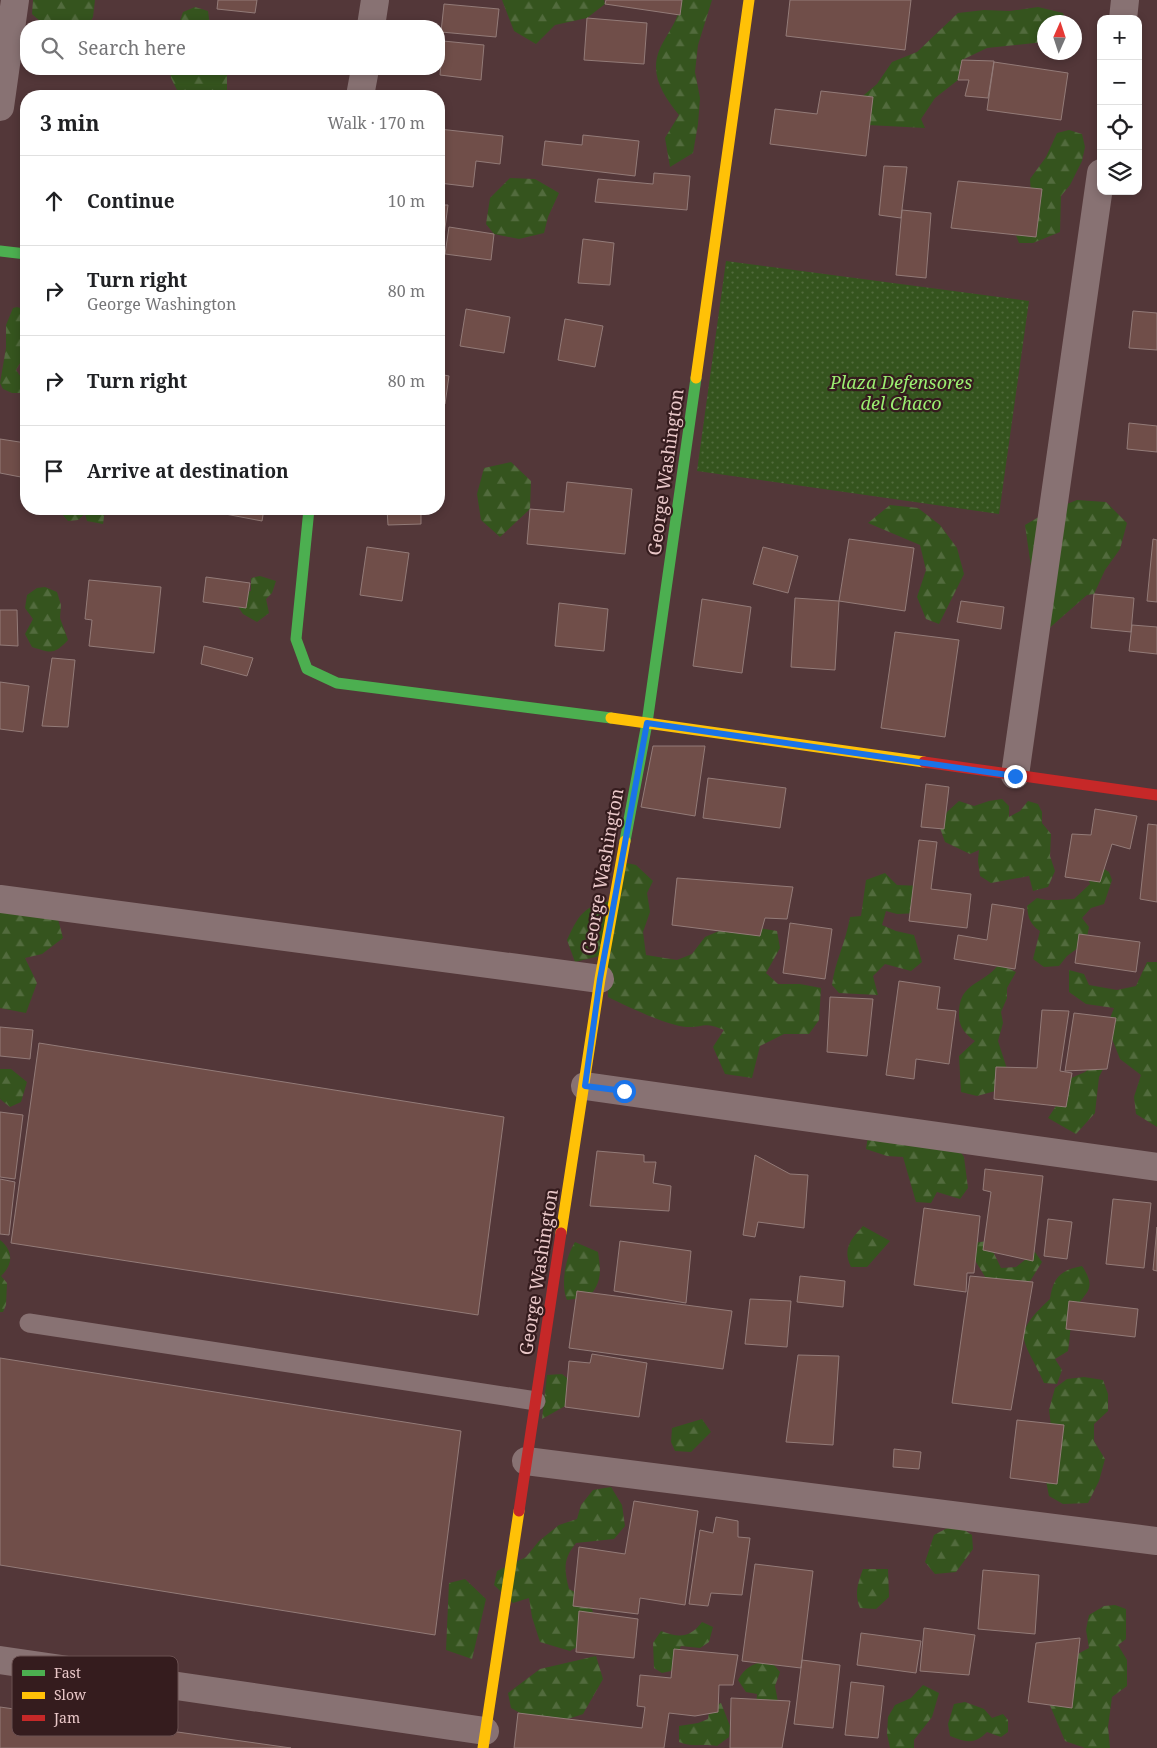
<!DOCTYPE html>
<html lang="en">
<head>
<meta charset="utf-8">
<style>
  body { margin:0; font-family:"Noto Serif",serif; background:#f6f6f6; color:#202124 }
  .controls { position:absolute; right:15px; top:15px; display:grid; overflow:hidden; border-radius:10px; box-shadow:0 2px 8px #0003 }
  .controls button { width:45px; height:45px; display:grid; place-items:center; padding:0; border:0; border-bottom:1px solid #e0e0e0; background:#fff; color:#202124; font:25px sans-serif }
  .compass { position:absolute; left:1037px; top:15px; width:45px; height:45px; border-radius:50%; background:#fff; box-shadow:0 2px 8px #0003; rotate:3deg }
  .stop { position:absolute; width:15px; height:15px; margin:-11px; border:4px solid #1a73e8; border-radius:50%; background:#fff }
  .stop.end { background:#1a73e8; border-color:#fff; box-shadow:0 1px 5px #0008 }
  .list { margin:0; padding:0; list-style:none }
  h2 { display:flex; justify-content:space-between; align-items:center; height:65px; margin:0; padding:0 20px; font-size:21px }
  h2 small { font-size:16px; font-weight:400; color:#757577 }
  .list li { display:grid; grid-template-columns:32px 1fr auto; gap:15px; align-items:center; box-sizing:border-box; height:90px; padding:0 20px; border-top:1px solid #e0e0e0 }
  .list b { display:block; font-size:19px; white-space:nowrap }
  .list p { margin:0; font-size:16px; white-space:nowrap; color:#757577 }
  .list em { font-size:16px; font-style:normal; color:#757577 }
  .icon { flex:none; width:28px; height:28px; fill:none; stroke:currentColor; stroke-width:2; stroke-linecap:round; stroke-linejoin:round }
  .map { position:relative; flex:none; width:1157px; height:1748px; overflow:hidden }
  .search { position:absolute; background:#fff; box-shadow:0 2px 8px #0003; left:20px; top:20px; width:425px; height:55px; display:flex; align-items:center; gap:12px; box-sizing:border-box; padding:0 18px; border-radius:20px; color:#757577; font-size:19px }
  .panel { position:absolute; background:#fff; box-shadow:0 2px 8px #0003; left:20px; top:90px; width:425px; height:425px; border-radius:20px }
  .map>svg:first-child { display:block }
  .forest { fill:url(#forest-firs) }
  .park { fill:url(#park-dots) }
  .building { fill:#704e49; stroke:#937b78 }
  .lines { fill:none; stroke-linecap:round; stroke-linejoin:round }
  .lane { stroke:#887273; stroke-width:19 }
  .street { stroke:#887273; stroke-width:28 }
  .fast { stroke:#4caf50; stroke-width:11 }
  .slow { stroke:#ffc107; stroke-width:11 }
  .jam { stroke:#c62828; stroke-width:11 }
  .route { stroke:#1a73e8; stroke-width:6 }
  .labels { text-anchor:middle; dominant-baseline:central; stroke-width:4.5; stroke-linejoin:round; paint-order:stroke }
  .park-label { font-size:18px; font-style:italic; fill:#9bee71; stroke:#351c1e }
  .street-label { font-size:18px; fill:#eac8c9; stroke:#351c1e }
  .key { fill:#351c1e; stroke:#6b5051; stroke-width:1 }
  .key-label { font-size:14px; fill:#eac8c9 }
</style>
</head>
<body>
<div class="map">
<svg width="1157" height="1748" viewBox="0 0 1157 1748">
  <defs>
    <pattern id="forest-firs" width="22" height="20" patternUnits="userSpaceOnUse" patternTransform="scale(1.25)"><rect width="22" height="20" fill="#35541e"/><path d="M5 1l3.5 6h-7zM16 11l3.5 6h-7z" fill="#526b3d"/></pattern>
    <pattern id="park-dots" width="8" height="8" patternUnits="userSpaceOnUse" patternTransform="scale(1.25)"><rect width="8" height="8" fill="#35541e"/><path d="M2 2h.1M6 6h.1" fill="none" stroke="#526b3d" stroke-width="1.8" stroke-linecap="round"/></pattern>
  </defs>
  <rect width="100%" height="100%" fill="#533739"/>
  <path class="forest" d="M33,0H95L93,17L88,26C66,26 48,31 32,14Z
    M502,0H604L605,4L587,18L555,25L536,44L514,31Z
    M680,0H712L698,45L695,72L700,98L698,124L693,153L670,167L665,138L679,115C660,91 646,69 665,39C673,25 680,16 680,0Z
    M195,7L208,11L210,26H178L183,12Z
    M1038,7L1063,13L1066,22H1044V42L987,48L962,60L958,80L935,98L921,119L925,128L868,125L857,101L877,84L892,62L917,52L958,13L984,10L1010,11Z
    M170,69H227V96H176L177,90L171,78Z
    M1069,130L1082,134L1085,147L1082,161L1070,185L1061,196L1060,232L1033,243H1019L1014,230L1031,193L1030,179L1046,157L1057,133Z
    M510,178L535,179L559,193L548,217L544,233L519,239L494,234L486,224L490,198Z
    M17,307L23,309V315L26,314V353L16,370L23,380L22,393H12L3,389L0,383L6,348V325L13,308Z
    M511,462L531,481L530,509L500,537L481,520L477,494L484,468Z
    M1077,500L1106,502L1127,523L1120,549L1105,570L1094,594L1087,595L1046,631L1033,581L1025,525L1049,511Z
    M890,505L918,508L940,525L957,548L964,574L939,624L926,619L917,597L926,570L920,545L868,523Z
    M63,509H105L103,524L87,521L85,514L78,520L68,521L62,514Z
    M260,576L276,581L272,593L266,599L269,613L257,622L243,614L237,605L242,592L251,591V578Z
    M45,587L57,592L61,605L60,618L68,640C54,655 51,653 32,647L25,634L33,619L25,608L27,595L37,588Z
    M1002,799L1009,806V817L1020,811L1028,801L1038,804L1042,812V823L1051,834L1050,856L1055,871L1048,887L1033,891L1029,876L991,883L980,876L978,861L979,850L970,854L945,842L940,828L947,812L959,801L974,806L989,801Z
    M627,863L636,865L653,881L647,893L650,912L643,932L646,955L677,960L692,954L705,937L735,924L777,931L780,948L766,973L778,984H800L821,988L819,1020L809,1034H784L760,1046L752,1078L725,1074L713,1047L724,1030C702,1021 705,1028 686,1027C666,1025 626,1006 608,997V954L575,962L567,940C580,912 585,905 616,900Z
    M1101,867L1109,872L1112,880L1104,904L1091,908L1082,918L1089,927L1086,942L1067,956L1059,966L1044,967L1033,959L1040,931C1030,925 1028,917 1027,906L1037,898C1051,902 1060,899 1074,899L1090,884L1087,875Z
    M885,873L897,885L922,886L921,913L897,914L886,911L882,925L896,931L914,935L922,962L911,971L885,964L873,976L878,995L839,993L832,985C835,961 846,942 850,917L861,916L866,880Z
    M0,908L58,919L63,938L42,954L25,958L37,983L26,1013L0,1008Z
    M1147,962H1157V1127L1136,1114L1134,1097L1141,1075L1120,1059L1107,1026L1114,1008L1086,1004L1069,992V970L1084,974L1089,985L1117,990L1136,986Z
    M999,964L1016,972L1007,988V998L1001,1012L1003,1023L998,1041L1008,1072L999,1090L977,1096L961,1092L959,1056L975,1041C966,1035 959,1027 959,1016C958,981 983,986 999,964Z
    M1098,1060L1103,1069L1099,1077L1095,1113L1076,1134L1048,1118L1058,1103L1069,1079L1085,1072Z
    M0,1069H11L27,1082L21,1102L10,1107L0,1099Z
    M869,1130L954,1143L964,1157L968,1188L960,1199L937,1192L931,1203L916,1202L903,1157L887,1156L866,1149Z
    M863,1226L890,1241L867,1267H851C842,1249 851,1239 863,1226Z
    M0,1240C14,1251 13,1265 1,1276L7,1283L6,1305L3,1312H0Z
    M988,1241L1001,1268L1016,1267L1035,1252L1042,1262L1027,1286L990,1285L970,1252L972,1243Z
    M575,1242L598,1252C601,1271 602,1282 589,1297L567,1300C560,1284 566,1256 575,1242Z
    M1082,1266C1100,1293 1081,1292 1073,1315C1070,1325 1070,1340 1068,1351L1055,1359L1062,1370L1057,1384L1044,1383C1025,1339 1008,1338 1050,1299C1053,1277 1061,1270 1082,1266Z
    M562,1374L573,1383L574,1401L542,1419L547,1375Z
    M1084,1377L1103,1380L1108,1394V1411L1094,1424V1441L1105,1459L1099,1481L1088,1503L1063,1504L1049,1496L1044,1471L1052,1434L1049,1410L1055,1388L1067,1379Z
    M702,1419L711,1432L691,1452L675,1451L671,1442L672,1428Z
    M611,1487L622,1505L625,1526L614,1539L576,1543C563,1559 564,1569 569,1589C592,1600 597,1612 594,1637L570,1651L540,1642L532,1617L529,1598L513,1603L494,1585L497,1571L526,1557L539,1541L559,1525L577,1519L581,1505L593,1490Z
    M955,1524L972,1535L973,1549L956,1572L935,1574L925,1562L934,1535Z
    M863,1569H888L889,1597L876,1609L860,1608C854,1594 858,1583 863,1569Z
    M465,1579L486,1599L472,1659L446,1650L449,1583Z
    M1115,1605L1126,1609V1639L1118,1645L1127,1660V1686L1112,1697L1108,1727L1110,1748H1085L1065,1741L1046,1696L1072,1657L1089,1648L1086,1630L1089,1615L1104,1606Z
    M702,1622L713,1627L709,1642L700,1648L681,1646L676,1657L675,1670L662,1673L654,1668L653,1643L661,1631C679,1638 690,1638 702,1622Z
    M596,1656L603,1679L583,1714C548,1726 544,1726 511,1708L508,1693L540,1669Z
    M770,1660L780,1672L775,1686L778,1702L756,1708L757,1694L746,1692L738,1680C746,1666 754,1663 770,1660Z
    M923,1685L939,1693L932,1717L914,1740V1748H890L887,1734L888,1717L895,1705L911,1698Z
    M965,1702L984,1709L992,1718L1003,1714L1008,1720V1732L1001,1737L987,1732C975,1745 965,1742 950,1736L948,1724L954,1704Z
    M721,1703L730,1726L729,1737L717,1746C701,1743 693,1748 679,1742V1726L698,1723L708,1719L710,1706Z"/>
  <path class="park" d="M726,261L1029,301L999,514L697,471Z"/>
  <path class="building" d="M218,0H257L255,13L217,9Z
    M606,0H682L680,15L605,4Z
    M790,0H911L905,50L786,36Z
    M444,4L499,9L496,37L441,32Z
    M587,18L647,23L644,64L584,60Z
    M134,21L168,24V26H134Z
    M443,41L484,45L481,80L440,75Z
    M962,60L994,61L988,98L965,96L969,80H958Z
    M994,62L1068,73L1061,120L987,110Z
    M256,69H283L282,74L256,71Z
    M821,91L873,97L866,156L770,144L775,109L817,114Z
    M439,129L503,136L500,164L476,161L473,187L439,183Z
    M583,135L639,141L635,176L542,165L545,141L582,145Z
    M884,166L907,167L901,218L879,215Z
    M654,173L690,176L687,210L595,202L598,179L653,184Z
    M958,181L1042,189L1036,237L951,228Z
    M439,205H448L443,243L439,242Z
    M902,210L931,213L926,278L896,275Z
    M449,227L494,234L491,260L445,254Z
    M583,239L614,243L610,285L578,283Z
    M466,309L510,317L504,353L460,346Z
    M1133,311L1157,313V350L1129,348Z
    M565,319L603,326L595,367L558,360Z
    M439,374L449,376L445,404L439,403Z
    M1129,423L1157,426V452L1127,449Z
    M0,439L26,443V478L0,473Z
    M567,482L632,489L625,554L527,544L530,509L564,512Z
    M199,509H264L262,521Z
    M387,509H421V524L388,525Z
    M849,539L914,548L905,611L839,601Z
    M1153,539L1157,540V602L1147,601Z
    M367,547L409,553L402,601L360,595Z
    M763,547L798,556L788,593L753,584Z
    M206,577L250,583L246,608L203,602Z
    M89,580L161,587L154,653L89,646L92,620L85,619Z
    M1094,594L1134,598L1131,632L1091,628Z
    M795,598L839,601L835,670L791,667Z
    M702,599L751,607L742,673L693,666Z
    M961,601L1004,607L1001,629L957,622Z
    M559,603L608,609L604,651L555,646Z
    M0,610H17L18,646L0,645Z
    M1132,625L1157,627V654L1129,651Z
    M895,632L959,640L945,737L881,728Z
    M204,646L253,658L247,676L201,664Z
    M52,658L75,660L68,727L42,726Z
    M0,682L29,686L23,732L0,729Z
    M653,746H705L695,816L641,807Z
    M708,778L786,788L780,828L703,818Z
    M926,784L949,787L944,829L921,827Z
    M1095,809L1137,816L1130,849L1112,844L1100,882L1065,877L1072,834L1091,835Z
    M1148,824L1157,825V902L1140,899Z
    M919,840L937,842L931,889L971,894L967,928L909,921Z
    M677,878L793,887L787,919L765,918L760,936L672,925Z
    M992,904L1024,909L1015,969L954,959L958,935L987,940Z
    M790,923L832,929L825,979L783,973Z
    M1079,934L1140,942L1136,972L1075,963Z
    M899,981L940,987L937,1009L956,1011L949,1064L916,1059L914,1079L886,1075Z
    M830,997L873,999L867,1056L827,1052Z
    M1042,1010L1069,1011L1060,1071L1072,1073L1066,1107L994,1099L996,1067L1037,1068Z
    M1074,1013L1116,1018L1107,1069L1065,1071Z
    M0,1027L33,1030L30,1059L0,1056Z
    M39,1043L504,1117L478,1315L11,1243Z
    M0,1112L23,1115L15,1179L0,1177Z
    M597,1151L644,1155V1162H656L653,1183L671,1186L669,1211L590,1206Z
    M755,1155L790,1174L808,1175L804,1228L758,1222L755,1237L743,1235Z
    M985,1169L1043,1176L1033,1261L983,1250L991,1192L983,1190Z
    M0,1179L15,1182L9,1235L0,1234Z
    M1113,1199L1151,1203L1144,1268L1106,1264Z
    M924,1208L980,1216L974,1273H967L966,1292L914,1285Z
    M1048,1219L1072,1222L1067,1259L1044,1256Z
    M1157,1227V1271L1153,1270Z
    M620,1241L691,1251L686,1303L614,1291Z
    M800,1276L845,1281L843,1307L797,1302Z
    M970,1276L1033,1282L1011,1410L952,1403Z
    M577,1291L732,1311L723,1369L569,1348Z
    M750,1299L791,1301L787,1347L745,1344Z
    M1069,1301L1138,1309L1135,1337L1066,1329Z
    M592,1354L647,1363L639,1417L565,1407L569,1361L590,1363Z
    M798,1355L839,1356L833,1445L786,1442Z
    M0,1358L461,1431L435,1635L0,1565Z
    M1017,1420L1064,1425L1057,1484L1010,1478Z
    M894,1449L921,1452L919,1469L893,1467Z
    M634,1501L698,1511L685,1605L640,1598L638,1614L573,1606L579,1547L625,1554Z
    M716,1517L738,1521V1537L750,1538L742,1595L711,1593L708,1606L689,1604L700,1530L713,1533Z
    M755,1564L813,1571L801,1668L742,1661Z
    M983,1570L1039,1575L1035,1634L978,1629Z
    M579,1611L638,1619L634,1658L576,1652Z
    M924,1628L975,1635L969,1675L920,1671Z
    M861,1633L921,1641L916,1673L857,1665Z
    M1080,1638L1072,1708L1028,1702L1036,1643Z
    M674,1649L738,1655L733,1685H719L718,1712L695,1716L669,1713L664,1748H514L518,1713L642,1728L645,1707L637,1706L640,1675L671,1678Z
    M802,1660L840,1665L833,1728L794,1724Z
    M851,1682L884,1686L878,1738L845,1735Z
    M731,1698L790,1701L782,1748H730Z
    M0,1707L291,1748H0Z"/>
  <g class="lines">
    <path class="lane" d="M29,1323L536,1401"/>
    <path class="street" d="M1123,19L1125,0
      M371,26L375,0
      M360,96L365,69
      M0,107L15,0
      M1015,775L1101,173
      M0,899L600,979
      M585,1086L1157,1167
      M526,1461L1157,1541
      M0,1660L485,1731"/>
    <path class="fast" d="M0,251L26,254
      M309,509L296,639L307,669L337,683L611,718
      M625,841L647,723L696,378"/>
    <path class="slow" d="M696,378L749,0
      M611,718L924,762
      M561,1233L600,979L625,841
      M483,1748L519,1511"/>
    <path class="jam" d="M924,762L1157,795
      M519,1511L561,1233"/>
  </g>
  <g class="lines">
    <path class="route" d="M624,1091L585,1086L600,979L647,723L1015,776"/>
  </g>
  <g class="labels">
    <g class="park-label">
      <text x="901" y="382">Plaza Defensores<tspan x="901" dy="21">del Chaco</tspan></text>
    </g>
    <g class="street-label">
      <text transform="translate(665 472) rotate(-82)">George Washington</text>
      <text transform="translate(602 871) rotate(-80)">George Washington</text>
      <text transform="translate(538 1272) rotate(-81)">George Washington</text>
    </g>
  </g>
  <rect x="12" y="1656" width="166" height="80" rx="8" class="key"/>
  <rect x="22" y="1670" width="23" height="6" fill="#4caf50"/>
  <rect x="22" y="1692" width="23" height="7" fill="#ffc107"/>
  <rect x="22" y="1715" width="23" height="6" fill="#c62828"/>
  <g class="key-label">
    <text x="54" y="1678">Fast</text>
    <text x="54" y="1700">Slow</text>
    <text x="54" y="1723">Jam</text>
  </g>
</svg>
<div class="controls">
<button>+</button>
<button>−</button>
<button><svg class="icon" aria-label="locate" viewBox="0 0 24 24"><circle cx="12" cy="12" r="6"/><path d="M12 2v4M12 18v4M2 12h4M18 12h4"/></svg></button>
<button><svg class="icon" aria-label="layers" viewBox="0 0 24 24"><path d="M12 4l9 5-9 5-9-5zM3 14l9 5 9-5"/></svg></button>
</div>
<svg class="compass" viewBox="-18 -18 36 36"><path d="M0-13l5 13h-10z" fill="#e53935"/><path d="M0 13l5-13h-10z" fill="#757577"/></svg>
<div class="stop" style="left:624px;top:1091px"></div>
<div class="stop end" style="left:1015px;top:776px"></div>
<div class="search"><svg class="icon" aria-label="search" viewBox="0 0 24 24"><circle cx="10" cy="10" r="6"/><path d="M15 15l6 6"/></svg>Search here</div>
<section class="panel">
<h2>3 min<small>Walk · 170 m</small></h2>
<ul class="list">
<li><svg class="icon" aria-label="ahead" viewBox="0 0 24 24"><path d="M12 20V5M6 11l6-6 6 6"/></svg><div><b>Continue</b></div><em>10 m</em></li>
<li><svg class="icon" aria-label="right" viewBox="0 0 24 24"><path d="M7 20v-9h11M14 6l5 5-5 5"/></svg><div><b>Turn right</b><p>George Washington</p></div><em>80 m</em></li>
<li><svg class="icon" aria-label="right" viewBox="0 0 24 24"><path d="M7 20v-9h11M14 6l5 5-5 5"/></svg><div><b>Turn right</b></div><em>80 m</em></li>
<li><svg class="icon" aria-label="arrive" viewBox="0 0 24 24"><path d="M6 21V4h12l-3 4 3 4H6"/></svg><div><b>Arrive at destination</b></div></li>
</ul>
</section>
</div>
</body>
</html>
